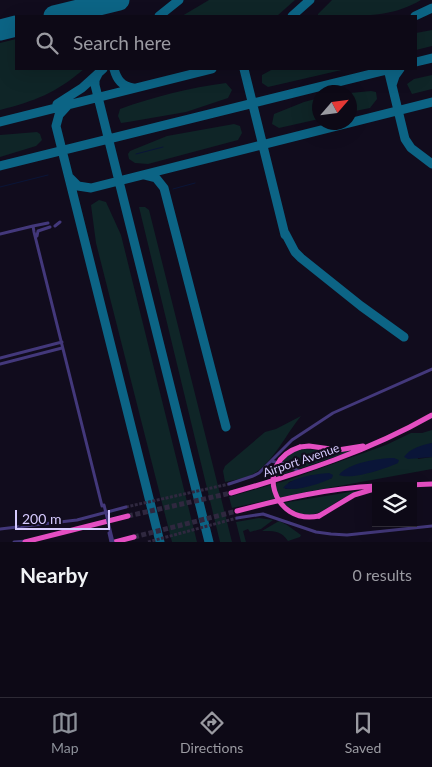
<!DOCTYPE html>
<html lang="en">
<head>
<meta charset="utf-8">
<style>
  body { margin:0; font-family:Lato,sans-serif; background:#1b1723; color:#f1f3f6 }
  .controls { position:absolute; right:15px; bottom:15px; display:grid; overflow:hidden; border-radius:0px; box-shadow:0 5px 20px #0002 }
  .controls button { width:45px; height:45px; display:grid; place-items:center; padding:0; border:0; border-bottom:1px solid #2d2a35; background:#0d0916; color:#f1f3f6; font:25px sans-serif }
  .compass { position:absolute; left:312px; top:85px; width:45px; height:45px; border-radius:50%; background:#0d0916; box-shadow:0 5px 20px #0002; rotate:62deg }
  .scale { position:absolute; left:15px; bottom:12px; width:95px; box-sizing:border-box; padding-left:5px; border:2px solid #d6cafe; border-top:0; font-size:14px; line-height:18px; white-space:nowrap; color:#d6cafe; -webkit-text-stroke:4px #110c1d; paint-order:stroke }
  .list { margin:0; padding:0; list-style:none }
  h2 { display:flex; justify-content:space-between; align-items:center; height:65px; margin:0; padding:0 20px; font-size:21px }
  h2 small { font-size:16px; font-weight:400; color:#9a9aa1 }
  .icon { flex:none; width:28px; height:28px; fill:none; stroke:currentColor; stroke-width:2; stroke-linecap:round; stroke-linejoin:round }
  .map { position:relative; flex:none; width:432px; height:542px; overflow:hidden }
  .search { position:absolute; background:#0d0916; box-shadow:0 5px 20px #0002; left:15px; right:15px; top:15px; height:55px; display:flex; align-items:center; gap:12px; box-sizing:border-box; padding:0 18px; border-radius:0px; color:#9a9aa1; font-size:19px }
  .sheet { height:155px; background:#0d0916 }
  nav { display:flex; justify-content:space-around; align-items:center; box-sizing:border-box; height:70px; border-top:1px solid #2d2a35; background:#0d0916; font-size:14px; color:#9a9aa1 }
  nav a { display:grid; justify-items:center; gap:2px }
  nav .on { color:#8c9099 }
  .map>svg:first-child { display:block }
  .green { fill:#0f2527; fill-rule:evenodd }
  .water { fill:#0a1538 }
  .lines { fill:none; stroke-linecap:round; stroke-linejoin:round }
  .stream { stroke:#0a1538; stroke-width:1 }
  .taxiway { stroke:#0c6485; stroke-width:9 }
  .runway { stroke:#0c6485; stroke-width:21 }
  .minor-tunnel { stroke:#2f283f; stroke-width:3; stroke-dasharray:3 1.5; stroke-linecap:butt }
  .trunk-tunnel { stroke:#2f283f; stroke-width:5; stroke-dasharray:5 2.5; stroke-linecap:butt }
  .minor { stroke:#43387b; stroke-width:3 }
  .trunk { stroke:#e44ec2; stroke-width:5 }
  .minor-bridge { stroke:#43387b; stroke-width:3 }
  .trunk-bridge { stroke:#e44ec2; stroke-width:5 }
  .labels { text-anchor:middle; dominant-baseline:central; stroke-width:4.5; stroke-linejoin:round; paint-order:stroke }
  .street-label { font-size:12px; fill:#d6cafe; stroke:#110c1d }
</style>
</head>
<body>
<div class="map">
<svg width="432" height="542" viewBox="0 0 432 542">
  <rect width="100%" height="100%" fill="#110c1d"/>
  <path class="green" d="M209,0H295L277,16H182Z
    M332,0H421C390,19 353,16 318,16V14Z
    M432,30V46L416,50V33Z
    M16,39V69H84C56,93 35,101 0,110V43Z
    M273,69H346L268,87L262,83V75Z
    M432,75V89L412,94L407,84L414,79Z
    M226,83L232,90L228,98L186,112L128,122L121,123L118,116L120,109C156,96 189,88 226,83Z
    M371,91L376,92L377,99L370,108L350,112V93Z
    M319,98V119L279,128L272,124L274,114L304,102Z
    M234,124L240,126L242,133L238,140L148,164L135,163L129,159L128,154L130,151L167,136Z
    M37,132L40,134L42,140L36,146L0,157V135Z
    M99,200L106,202L121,235L197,542H172L96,243L91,205Z
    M139,207H145L149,210L232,542H220Z
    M301,416C286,434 271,467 249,476C242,479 233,480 225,482L223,471L225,466L265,432L276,429Z
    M432,430V443L415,449L418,459L432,457V469L306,492L232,508L229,497L285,481L386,445L411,433H422ZM313,475L332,478L300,488L285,489L289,482Z
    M305,449L323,451H352L275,477C279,461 289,451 305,449Z
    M362,490C354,493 347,496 340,500C316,515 308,523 283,503Z
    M259,518L273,520L261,529L250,532L248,529L243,531L246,542H241L236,522Z
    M279,521L287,525L301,535L300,537L288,541C281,530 272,531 262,531Z"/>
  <path class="water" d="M432,443V457L408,459L404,457C410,448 422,445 432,443Z
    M394,458L399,460L398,463C385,469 352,480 339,475C348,463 379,458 394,458Z
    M329,473L333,475L332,478C319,484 297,492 283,488C292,477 315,474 329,473Z"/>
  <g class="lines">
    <path class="stream" d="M136,154L163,147
      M0,187L48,175
      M173,189L195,183"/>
    <path class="taxiway" d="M159,16L179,0
      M292,16L310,0
      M415,16L432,8
      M416,62L432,58
      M114,69C117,80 122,86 133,88
      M244,69L285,235
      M388,69L405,139L411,148L432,164
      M98,74L95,80V85L209,542
      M392,85L395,76L400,69
      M57,104L82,88L103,69
      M69,104L59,115L56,126L160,542
      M0,122L212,69
      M0,166L391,69
      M144,175L156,178L164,188L226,427
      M69,177L78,186L91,188L432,102
      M285,233L295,252L301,258L361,306L404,337"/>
    <path class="runway" d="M54,16L119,0
      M0,30L16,26"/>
    <path class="minor-tunnel" d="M126,507L229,484
      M148,542L237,518"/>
    <path class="trunk-tunnel" d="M128,516L231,493
      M134,537L237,511"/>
    <path class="minor" d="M48,223L33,226L34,232L102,506
      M55,226L60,222
      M0,234L33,226
      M37,236L38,231L50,227
      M0,358L62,342
      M0,364L62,348
      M271,461L284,464L301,472
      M229,484L253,476L259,473L292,440L333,413L432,369
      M237,518L263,514L316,532L331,534L347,535L432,526
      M0,529L77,520L126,507
      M14,542L27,541"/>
    <path class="trunk" d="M300,447L309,446L338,450L363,446
      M385,486L432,484
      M231,493C301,473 369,451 432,415
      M237,511C282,499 329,488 376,486
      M319,516L354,495L374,489
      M25,542L128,516
      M115,542L134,537"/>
    <path class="minor-bridge" d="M104,505L113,542
      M109,533L111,542"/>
    <path class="trunk-bridge" d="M300,447C253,462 273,526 319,516"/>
  </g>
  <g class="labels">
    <g class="street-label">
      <text transform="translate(301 460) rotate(-19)">Airport Avenue</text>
    </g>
  </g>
</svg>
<div class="controls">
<button><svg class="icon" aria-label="layers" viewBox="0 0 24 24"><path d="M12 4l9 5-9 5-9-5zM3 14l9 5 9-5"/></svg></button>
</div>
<svg class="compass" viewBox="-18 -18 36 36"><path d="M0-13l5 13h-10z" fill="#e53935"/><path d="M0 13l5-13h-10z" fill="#9a9aa1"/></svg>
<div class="scale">200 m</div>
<div class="search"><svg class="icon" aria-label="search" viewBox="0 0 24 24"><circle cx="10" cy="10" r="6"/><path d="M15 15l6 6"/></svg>Search here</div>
</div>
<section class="sheet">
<h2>Nearby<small>0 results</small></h2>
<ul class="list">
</ul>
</section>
<nav>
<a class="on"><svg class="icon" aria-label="map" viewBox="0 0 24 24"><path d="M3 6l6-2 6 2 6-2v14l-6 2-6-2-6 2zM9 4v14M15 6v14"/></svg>Map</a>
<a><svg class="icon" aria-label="directions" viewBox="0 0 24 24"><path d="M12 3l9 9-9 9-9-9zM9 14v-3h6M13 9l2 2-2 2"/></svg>Directions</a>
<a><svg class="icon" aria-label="saved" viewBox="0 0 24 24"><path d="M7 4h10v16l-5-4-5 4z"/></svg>Saved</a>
</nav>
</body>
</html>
